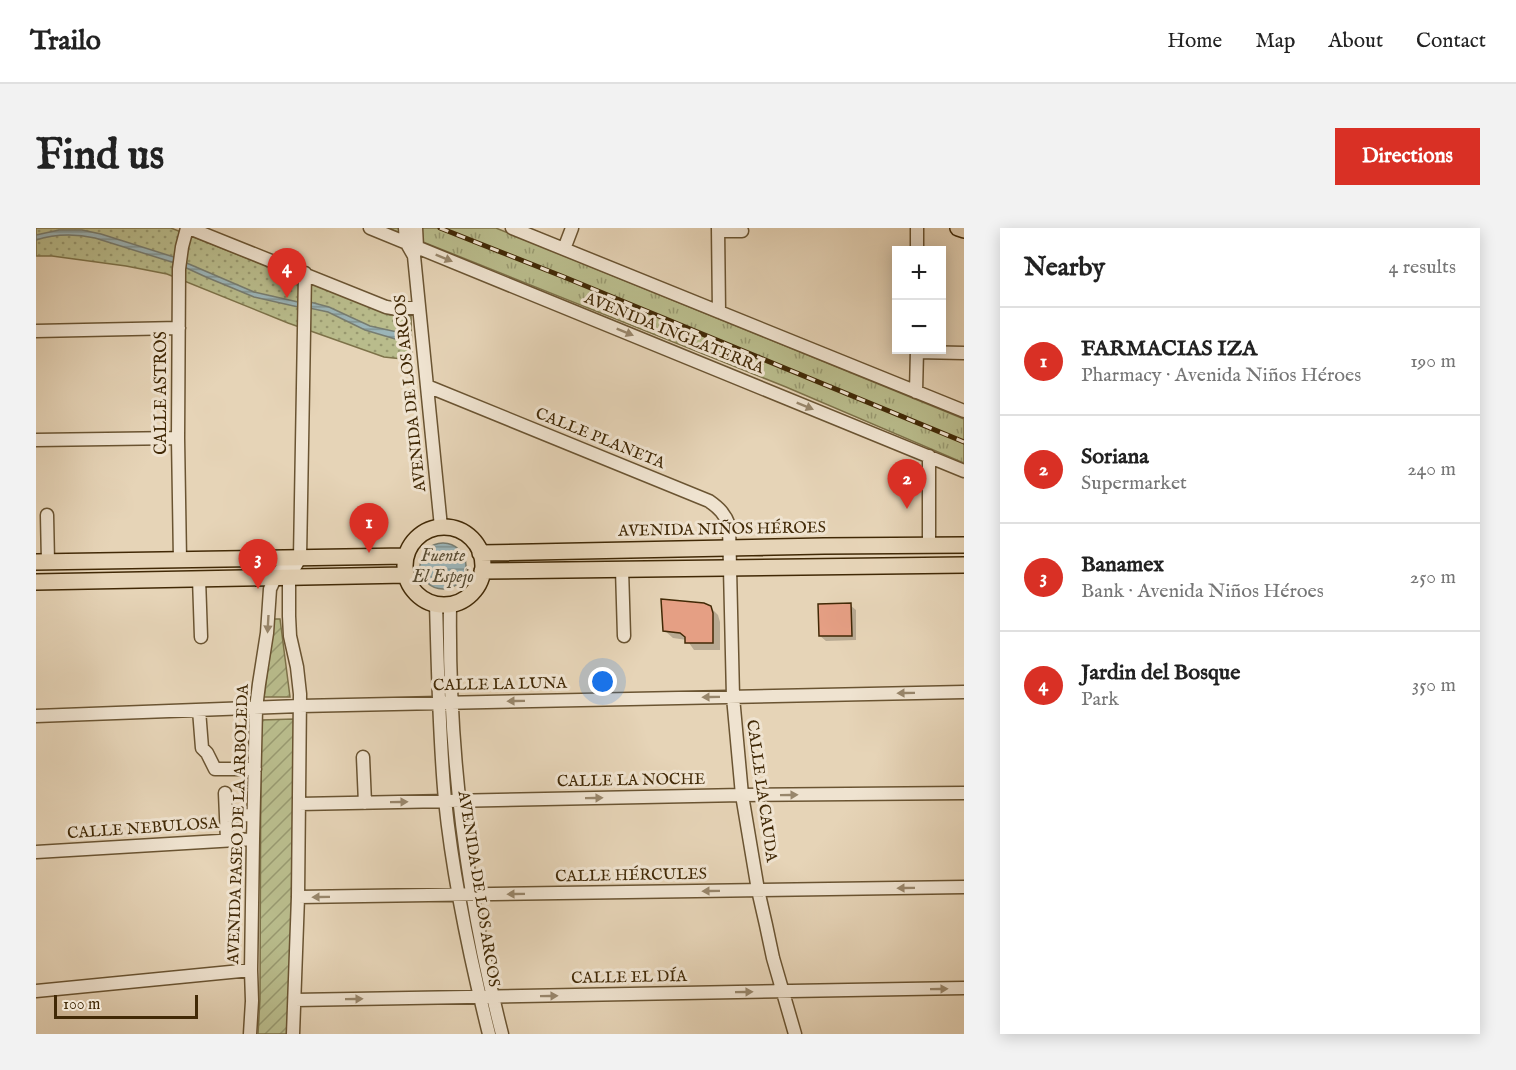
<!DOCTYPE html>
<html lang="en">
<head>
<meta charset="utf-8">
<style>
  body { margin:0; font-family:"IM FELL English",serif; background:#f2f2f2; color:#222 }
  .controls { position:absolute; right:18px; top:18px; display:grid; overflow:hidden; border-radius:0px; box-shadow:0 3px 15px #0003 }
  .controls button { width:54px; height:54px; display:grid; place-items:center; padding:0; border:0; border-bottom:2px solid #e0e0e0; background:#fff; color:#222; font:30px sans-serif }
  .scale { position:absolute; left:18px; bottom:15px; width:144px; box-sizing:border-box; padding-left:6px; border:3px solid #412906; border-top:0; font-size:16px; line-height:21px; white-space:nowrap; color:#412906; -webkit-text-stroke:4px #efe3d0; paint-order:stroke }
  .you { position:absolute; left:567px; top:454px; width:21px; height:21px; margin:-15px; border:4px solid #fff; border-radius:50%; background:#1a73e8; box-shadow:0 0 0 9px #1a73e833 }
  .badge { display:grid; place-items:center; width:39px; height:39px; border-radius:50%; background:#d93025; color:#fff; font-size:20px; font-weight:700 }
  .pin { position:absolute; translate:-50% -50px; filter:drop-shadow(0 2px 3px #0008) }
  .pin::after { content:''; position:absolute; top:32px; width:21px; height:18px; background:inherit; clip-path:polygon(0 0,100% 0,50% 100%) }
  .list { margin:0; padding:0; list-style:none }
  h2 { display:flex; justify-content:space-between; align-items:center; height:78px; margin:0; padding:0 24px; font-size:26px }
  h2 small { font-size:20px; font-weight:400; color:#767676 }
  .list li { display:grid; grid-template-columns:39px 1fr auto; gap:18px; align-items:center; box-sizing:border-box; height:108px; padding:0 24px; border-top:2px solid #e0e0e0 }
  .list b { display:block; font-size:22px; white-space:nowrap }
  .list p { margin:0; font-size:20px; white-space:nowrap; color:#767676 }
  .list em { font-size:20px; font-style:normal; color:#767676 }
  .map { position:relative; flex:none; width:928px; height:806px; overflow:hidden; border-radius:0px }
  header { display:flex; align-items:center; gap:36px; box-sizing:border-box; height:84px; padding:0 30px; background:#fff; border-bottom:2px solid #e0e0e0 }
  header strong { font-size:28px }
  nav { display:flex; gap:33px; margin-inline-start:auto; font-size:21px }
  .intro { display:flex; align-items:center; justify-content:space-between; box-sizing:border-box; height:144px; padding:0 36px }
  h1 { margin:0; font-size:42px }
  .button { padding:15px 27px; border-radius:0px; background:#d93025; color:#fff; font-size:21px; font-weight:700 }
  main { display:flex; gap:36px; padding:0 36px }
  aside { flex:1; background:#fff; border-radius:0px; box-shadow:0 3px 15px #0003 }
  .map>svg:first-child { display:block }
  .grass { fill:url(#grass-tufts); stroke:#7d7249; stroke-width:1.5 }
  .park { fill:url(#park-dots); stroke:#7d7249; stroke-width:1.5 }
  .garden { fill:url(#garden-furrows); stroke:#7d7249; stroke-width:1.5 }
  .water { fill:url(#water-rules); stroke:#777d71; stroke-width:1.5 }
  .shadow { fill:#0003 }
  .building { fill:#e59f84; stroke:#412906; stroke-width:1.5 }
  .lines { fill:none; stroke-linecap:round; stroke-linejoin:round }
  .minor-casing { stroke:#6a5432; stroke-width:15 }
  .major-casing { stroke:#412906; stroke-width:18 }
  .minor { stroke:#efe3d0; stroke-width:12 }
  .major { stroke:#e6d4b7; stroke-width:15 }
  .rail-casing { stroke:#412906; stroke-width:5 }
  .rail { stroke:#efe3d0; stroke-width:3; stroke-dasharray:9; stroke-linecap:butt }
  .oneway { fill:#98866b }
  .labels { text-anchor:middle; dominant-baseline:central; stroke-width:6; stroke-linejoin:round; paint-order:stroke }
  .street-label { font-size:16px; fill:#412906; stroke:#efe3d0 }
  .water-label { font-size:18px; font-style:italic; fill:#584c33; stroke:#efe3d0 }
</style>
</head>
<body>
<header>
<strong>Trailo</strong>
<nav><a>Home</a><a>Map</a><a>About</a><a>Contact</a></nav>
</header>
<div class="intro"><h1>Find us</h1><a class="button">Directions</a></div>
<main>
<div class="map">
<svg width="928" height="806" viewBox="0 0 928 806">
  <defs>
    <pattern id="grass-tufts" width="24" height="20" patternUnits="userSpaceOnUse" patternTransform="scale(1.5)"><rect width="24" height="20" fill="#b9bc8c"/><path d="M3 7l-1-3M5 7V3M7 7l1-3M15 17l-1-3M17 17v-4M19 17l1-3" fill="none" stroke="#989970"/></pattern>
    <pattern id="park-dots" width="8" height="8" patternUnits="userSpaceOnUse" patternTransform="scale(1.5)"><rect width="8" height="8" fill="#b9bc8c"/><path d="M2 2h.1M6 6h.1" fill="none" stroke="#989970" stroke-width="1.8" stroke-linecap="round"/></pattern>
    <pattern id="garden-furrows" width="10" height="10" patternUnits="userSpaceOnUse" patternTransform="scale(1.5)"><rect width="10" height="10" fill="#b9bc8c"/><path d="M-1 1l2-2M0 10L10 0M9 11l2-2" fill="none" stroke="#989970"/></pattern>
    <pattern id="water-rules" width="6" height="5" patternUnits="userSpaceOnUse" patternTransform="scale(1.5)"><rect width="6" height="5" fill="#9bb5b9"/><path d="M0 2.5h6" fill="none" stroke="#809394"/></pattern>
  </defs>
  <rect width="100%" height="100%" fill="#e6d4b7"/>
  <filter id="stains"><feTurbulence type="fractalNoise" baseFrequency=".00333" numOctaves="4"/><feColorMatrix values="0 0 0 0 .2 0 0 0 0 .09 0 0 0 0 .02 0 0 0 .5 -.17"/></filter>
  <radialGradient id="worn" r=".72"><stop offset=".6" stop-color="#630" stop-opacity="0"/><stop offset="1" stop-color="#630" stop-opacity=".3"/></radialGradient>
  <path class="grass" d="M352,0H460L928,191V235L750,159Z"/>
  <path class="park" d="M0,0H135L354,87L375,88L376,132L348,129L252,95L131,46L90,38L16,28H0Z"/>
  <path class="garden" d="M238,391H244L254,469H228Z
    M258,491L254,772L252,806H222L224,771L225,492Z"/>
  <path class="water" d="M23,2H46L65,6L141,30L139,35L59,10C40,6 19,6 0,12V7Z
    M146,33L218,64L262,74L266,76L262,79L218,69L170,49L146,38Z
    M274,74L293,79L334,98L366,105V113L329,102L292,84L273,80Z
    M384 338a23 23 0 1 1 46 0a23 23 0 1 1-46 0Z"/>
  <path class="shadow" d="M814,377L820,382V412L790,413L784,408Z
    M674,379L682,387L684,394V422H658L651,412L637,410L629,403Z"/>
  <path class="building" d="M625,371L668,375L675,378L677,385V415H649V409L644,405L627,403Z
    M815,375L816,408H783L782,376Z"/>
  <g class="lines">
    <g class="minor-casing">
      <path id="minor" d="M153,0L350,79L362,81L383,79
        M334,0L928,243
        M369,0L370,14L378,28L405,299
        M476,0L928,183
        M682,0L683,84
        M682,3H706
        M528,21L536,0
        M881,22V0
        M379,25L381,19L380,0
        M0,103L143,100
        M881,124L928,125
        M391,158L673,273C683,280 689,286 693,297L697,469L706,567L722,662L730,697L737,730L759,806
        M880,164L881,122
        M0,212L142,210
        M893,228V317
        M11,287L12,334
        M144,332L142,210L143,41L146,19L151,0
        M586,341L588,408
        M163,350L165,409
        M400,376C402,441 403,507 409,572C417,651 434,730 453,806
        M414,376C412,521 430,666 466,806
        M163,482L166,520L171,525L179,541H219
        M0,488L264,478L928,464
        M327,529L329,575
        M189,565L191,612
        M263,576L706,567L928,565
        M190,588L217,587
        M0,624L217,611
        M262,669L928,659
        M0,763L215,742
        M259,772L928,760
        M214,806L216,773L215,742L217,611L220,480L223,456L231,405L234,361L241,346L250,336L262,330
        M257,806L262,669L264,466L261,439L254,408L253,388V349L264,330L269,45"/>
    </g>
    <g class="major-casing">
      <path id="major" d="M922,0L928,2
        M369 338a39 39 0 1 1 78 0a39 39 0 1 1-78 0Z
        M444,325L788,318L928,317
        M0,334L370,328
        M446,343L928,337
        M0,354L370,347"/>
    </g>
    <use href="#minor" class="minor"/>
    <use href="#major" class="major"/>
    <g class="rail-casing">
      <path id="rail" d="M404,0L528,49L928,214"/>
    </g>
    <use href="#rail" class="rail"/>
  </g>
  <defs><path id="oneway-solid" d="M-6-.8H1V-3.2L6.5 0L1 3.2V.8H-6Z" transform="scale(1.5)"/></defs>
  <g class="oneway">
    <use href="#oneway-solid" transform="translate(408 30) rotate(22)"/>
    <use href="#oneway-solid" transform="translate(589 104) rotate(22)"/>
    <use href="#oneway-solid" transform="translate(769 178) rotate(22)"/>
    <use href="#oneway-solid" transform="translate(232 396) rotate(93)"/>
    <use href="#oneway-solid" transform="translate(870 465) rotate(179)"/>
    <use href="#oneway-solid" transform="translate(675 469) rotate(179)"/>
    <use href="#oneway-solid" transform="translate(480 473) rotate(179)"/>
    <use href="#oneway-solid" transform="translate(753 567) rotate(-1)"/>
    <use href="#oneway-solid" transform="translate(558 570) rotate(-1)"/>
    <use href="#oneway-solid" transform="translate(363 574) rotate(-1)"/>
    <use href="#oneway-solid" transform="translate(870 660) rotate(179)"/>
    <use href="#oneway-solid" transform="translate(675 663) rotate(179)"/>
    <use href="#oneway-solid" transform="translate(480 666) rotate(179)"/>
    <use href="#oneway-solid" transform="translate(285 669) rotate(179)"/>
    <use href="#oneway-solid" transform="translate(903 761) rotate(-1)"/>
    <use href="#oneway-solid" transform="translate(708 764) rotate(-1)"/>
    <use href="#oneway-solid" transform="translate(513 768) rotate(-1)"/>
    <use href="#oneway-solid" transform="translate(318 771) rotate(-1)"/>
  </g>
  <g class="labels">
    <g class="street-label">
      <text transform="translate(638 106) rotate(22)">AVENIDA INGLATERRA</text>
      <text transform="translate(126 165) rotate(-90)">CALLE ASTROS</text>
      <text transform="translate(375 165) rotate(-96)">AVENIDA DE LOS ARCOS</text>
      <text transform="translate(564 211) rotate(22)">CALLE PLANETA</text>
      <text transform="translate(686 302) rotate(-1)">AVENIDA NIÑOS HÉROES</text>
      <text transform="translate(464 457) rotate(-1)">CALLE LA LUNA</text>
      <text transform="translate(595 553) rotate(-1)">CALLE LA NOCHE</text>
      <text transform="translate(725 563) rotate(82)">CALLE LA CAUDA</text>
      <text transform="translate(203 596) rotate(-88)">AVENIDA PASEO DE LA ARBOLEDA</text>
      <text transform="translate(107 601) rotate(-4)">CALLE NEBULOSA</text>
      <text transform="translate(595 648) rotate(-1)">CALLE HÉRCULES</text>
      <text transform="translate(442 661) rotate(81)">AVENIDA DE LOS ARCOS</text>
      <text transform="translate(593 750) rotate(-1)">CALLE EL DÍA</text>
    </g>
    <g class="water-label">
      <text x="407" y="328">Fuente<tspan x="407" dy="21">El Espejo</tspan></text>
    </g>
  </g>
  <rect width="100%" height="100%" filter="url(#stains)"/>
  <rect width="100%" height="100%" fill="url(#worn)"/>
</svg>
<div class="controls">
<button>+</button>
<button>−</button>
</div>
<div class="scale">100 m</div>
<div class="you"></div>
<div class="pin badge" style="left:333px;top:325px">1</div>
<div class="pin badge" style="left:871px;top:281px">2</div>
<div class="pin badge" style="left:222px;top:361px">3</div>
<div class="pin badge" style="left:251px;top:70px">4</div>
</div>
<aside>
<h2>Nearby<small>4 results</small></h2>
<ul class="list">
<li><span class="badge">1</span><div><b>FARMACIAS IZA</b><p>Pharmacy · Avenida Niños Héroes</p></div><em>190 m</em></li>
<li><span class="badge">2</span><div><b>Soriana</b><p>Supermarket</p></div><em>240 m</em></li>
<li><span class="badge">3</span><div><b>Banamex</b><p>Bank · Avenida Niños Héroes</p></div><em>250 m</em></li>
<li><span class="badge">4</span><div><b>Jardin del Bosque</b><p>Park</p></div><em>350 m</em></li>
</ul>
</aside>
</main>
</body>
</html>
